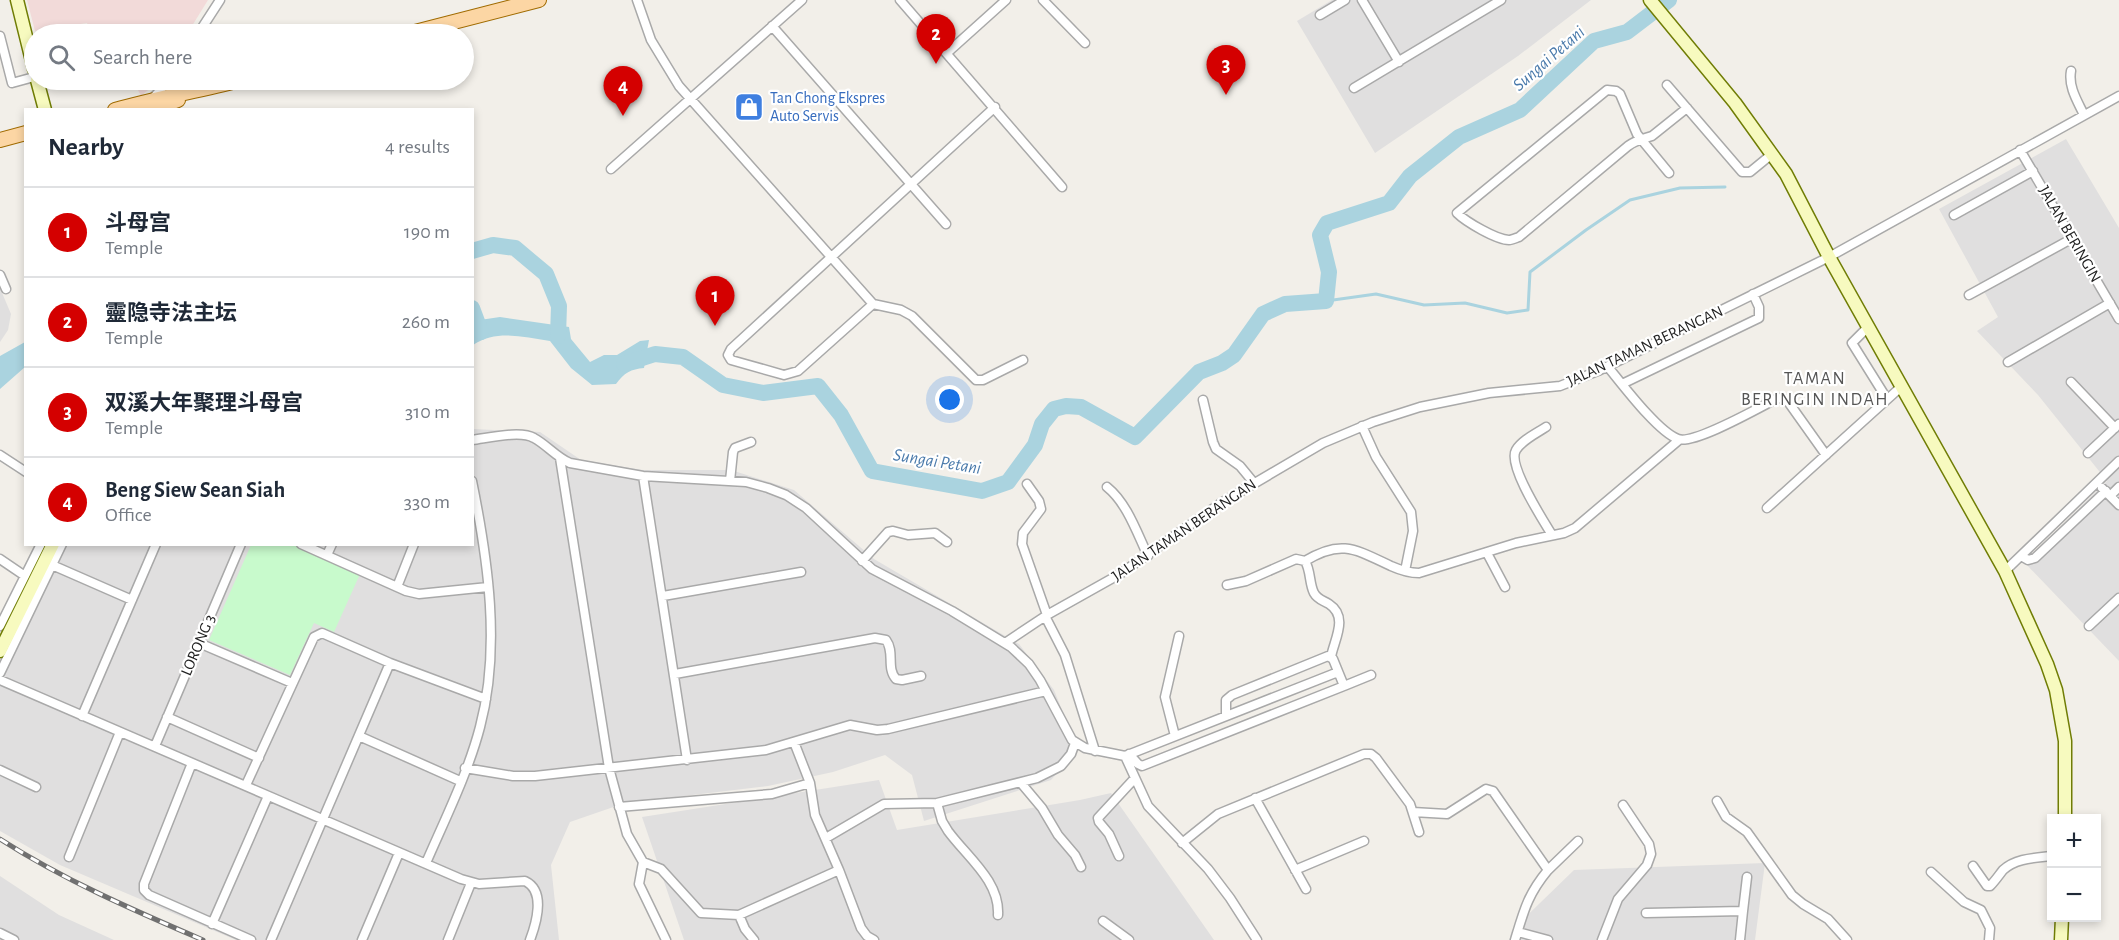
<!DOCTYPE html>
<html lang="en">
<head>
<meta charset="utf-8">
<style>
  body { margin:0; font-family:"Alegreya Sans","Noto Sans SC",sans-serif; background:#f2f2f3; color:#1f2937 }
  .controls { position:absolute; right:18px; bottom:18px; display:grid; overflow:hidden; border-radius:0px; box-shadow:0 3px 9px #0003 }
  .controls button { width:54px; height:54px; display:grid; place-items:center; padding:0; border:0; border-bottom:2px solid #e0e1e3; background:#fff; color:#1f2937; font:30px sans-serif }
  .you { position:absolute; left:950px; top:400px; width:21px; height:21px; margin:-15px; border:4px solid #fff; border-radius:50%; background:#1a73e8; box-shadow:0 0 0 9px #1a73e833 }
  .badge { display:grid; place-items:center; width:39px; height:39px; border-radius:50%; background:#d40000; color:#fff; font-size:20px; font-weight:700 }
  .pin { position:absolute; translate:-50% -50px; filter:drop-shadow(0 2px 3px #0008) }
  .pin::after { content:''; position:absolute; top:32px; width:21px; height:18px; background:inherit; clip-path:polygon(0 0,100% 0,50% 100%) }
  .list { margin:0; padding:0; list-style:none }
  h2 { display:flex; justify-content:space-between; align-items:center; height:78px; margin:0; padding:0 24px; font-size:26px }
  h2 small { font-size:20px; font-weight:400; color:#747a83 }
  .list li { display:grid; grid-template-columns:39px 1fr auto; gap:18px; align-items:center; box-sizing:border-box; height:90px; padding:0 24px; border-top:2px solid #e0e1e3 }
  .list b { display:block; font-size:22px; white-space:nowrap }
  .list p { margin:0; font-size:20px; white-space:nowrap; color:#747a83 }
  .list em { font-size:20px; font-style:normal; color:#747a83 }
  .icon { flex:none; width:33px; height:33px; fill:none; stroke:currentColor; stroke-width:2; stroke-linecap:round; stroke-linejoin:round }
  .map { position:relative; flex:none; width:2119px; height:940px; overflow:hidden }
  .search { position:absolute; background:#fff; box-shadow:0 3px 9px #0003; left:24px; top:24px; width:450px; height:66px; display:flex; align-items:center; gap:15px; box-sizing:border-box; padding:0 21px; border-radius:33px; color:#747a83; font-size:22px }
  .panel { position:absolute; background:#fff; box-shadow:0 3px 9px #0003; left:24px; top:108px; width:450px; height:438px; border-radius:0px }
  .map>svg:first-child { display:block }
  .residential { fill:#e0dfdf }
  .commercial { fill:#f2dad9 }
  .park { fill:#c8facc }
  .water { fill:#aad3df }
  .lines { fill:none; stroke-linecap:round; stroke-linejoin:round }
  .stream { stroke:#aad3df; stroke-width:3 }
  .river { stroke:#aad3df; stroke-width:16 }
  .street-casing { stroke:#a9a9a9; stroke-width:11 }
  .secondary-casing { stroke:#707d05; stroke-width:15 }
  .primary-casing { stroke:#a06b00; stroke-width:16 }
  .street { stroke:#fff; stroke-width:8 }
  .secondary { stroke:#f7fabf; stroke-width:12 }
  .primary { stroke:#fcd6a4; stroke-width:14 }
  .rail-casing { stroke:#707070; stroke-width:5 }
  .rail { stroke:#fff; stroke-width:3; stroke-dasharray:9; stroke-linecap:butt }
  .labels { text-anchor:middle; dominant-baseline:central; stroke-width:4.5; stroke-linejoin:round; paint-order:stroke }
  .shop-label { font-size:16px; fill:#366cbe; stroke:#fff; text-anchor:start }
  .street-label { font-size:16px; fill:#222; stroke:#fff }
  .water-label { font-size:18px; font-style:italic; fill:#4a7aab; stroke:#fff }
  .neighbourhood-label { font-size:18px; letter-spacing:1.5px; fill:#555; stroke:#fff }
</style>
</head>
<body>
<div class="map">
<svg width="2119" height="940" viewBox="0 0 2119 940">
  <rect width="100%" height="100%" fill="#f2efe9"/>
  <path class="residential" d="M1332,0H1591L1518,56L1375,153L1297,21Z
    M2066,139L2119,228V661L2024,562L2107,481L2038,395L1977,331L1998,317L1939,209Z
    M0,288L11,314L8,330L0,342Z
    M473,429L540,432L581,460L643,470H731L794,490L874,559L1019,644L1054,690L1078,750L1051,780L924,821L912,775L885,755L833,772L768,786L625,803L570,822L551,865L559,940H236L60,865L0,831V671L64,545L472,544Z
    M879,780L897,830L1080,800L1111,793L1214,940H684L642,817Z
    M1765,863L1755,940H1509L1512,930L1574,870Z
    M0,876L59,915L114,940H0Z"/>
  <path class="commercial" d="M27,0H208L187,34H91L87,23L35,31Z
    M133,80H160L141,96Z"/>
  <path class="park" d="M251,545H293L360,574L334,632L314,623L290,675L209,640Z"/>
  <path class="water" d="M500,317L569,327L571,339L590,362L604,355H617L640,341L649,340L644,368C631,369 624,373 616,384L592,385L571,368L550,341C523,337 497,329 473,345V321Z
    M25,342V367L0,389V356Z"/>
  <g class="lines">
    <path class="stream" d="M1326,301L1376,294L1424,305L1465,303L1507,313L1528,310L1530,272L1586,230L1630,200L1680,188L1725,187"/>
    <path class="river" d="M472,251L493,245L515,248L546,274L559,306L558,336
      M472,308L481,332
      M624,364L655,354L683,357L723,385L763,393L818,386L841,415L872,471L982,491L1008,482L1035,445L1042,424L1054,409L1066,406L1081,407L1135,437L1199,372L1222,363L1234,355L1263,314L1285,304L1326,301L1329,272L1320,235L1327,223L1389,203L1410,176L1459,137L1520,110L1594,41L1627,32L1669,0"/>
    <g class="street-casing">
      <path id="street" d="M637,0L651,40L679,86L873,304L901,310L912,316L976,380H983L1023,360
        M900,0L1062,187
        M1043,0L1085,43
        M1362,0L1399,62
        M1320,15L1345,0
        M772,26L946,224
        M198,34L220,0
        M0,36L12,83L34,77
        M947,53L1006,0
        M2071,71C2068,87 2078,102 2084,115
        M182,80L184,87L193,91
        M1667,85L1742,172H1750L1772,154
        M1354,88L1501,0
        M152,99L170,80
        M2020,150L2119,319
        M611,169L802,0
        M1669,173L1641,139L1637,134L1620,94L1616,91L1607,90L1457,213C1466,222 1497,240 1509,240C1512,240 1516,238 1519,237L1628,146C1636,140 1643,139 1652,136L1687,108
        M1954,215L2033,171
        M0,275L6,289
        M1969,295L2073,238
        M873,304L798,371L784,375L731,360L728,355L731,349L995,107
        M1869,326L1852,343L1887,399
        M2008,362L2110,303
        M1608,367C1622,384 1658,432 1678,439C1694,445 1760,407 1778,398L1784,399L1789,403L1826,455
        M2071,382L2115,428
        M1622,384L1759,318V307L1753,294
        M1203,400L1213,442L1216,449L1240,466L1254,483
        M1362,426L1376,457L1411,512L1413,531L1405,571
        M1546,427C1537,433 1522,440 1516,450C1507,465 1543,520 1552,535
        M472,440C488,438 521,430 534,438C547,445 556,457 570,463L643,476L746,482L768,488L786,495L806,508L872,569L952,611L1011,647L1029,664L1040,680L1072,740L1085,748L1125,756L1338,672
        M2088,453L2119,424
        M0,455L26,472
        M560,458L609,768L627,834L643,862L639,884L666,940
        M643,476L687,760
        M730,481L733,452L735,448L751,442
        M1027,484L1039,501L1041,509L1023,533L1022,544L1047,615
        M1107,487C1127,503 1137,533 1148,556
        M2102,488L2119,505
        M2110,496L2119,487
        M1767,508L1902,386
        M301,544L406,591L419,594L488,587
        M1487,553L1505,587
        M327,555L332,544
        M2021,556L2028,560L2035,558L2106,491
        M0,559L25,576
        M862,561L888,532L893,531L908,535L935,533L947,542
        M1305,561C1341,539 1355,549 1391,566C1400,570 1409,573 1419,573L1516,543L1564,533L1575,528L1679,440
        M52,565L132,600
        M2005,571L2119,461
        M1227,585L1246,581L1296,559L1305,561C1311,571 1309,583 1314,593C1318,600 1323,600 1329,604C1349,617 1334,640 1331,657
        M397,587L414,544
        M663,596L801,572
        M1045,616L1065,655L1095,751
        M0,626L41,544
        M2089,626L2119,598
        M199,643L292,683
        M1005,643L1047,615L1120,574L1221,503L1323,443L1373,422L1420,407L1489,393L1560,386L1598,371L1829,257L2119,96
        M0,673L62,544
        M675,674L875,638L886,640C895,652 886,668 896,679L902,680L921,676
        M0,680L461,879L479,884L525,881C546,891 536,924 530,940
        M1344,686L1371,675
        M82,716L156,544
        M167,717L259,758
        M359,736L460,781
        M1175,736L1165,697L1179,636
        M155,746L241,544
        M1129,754L1138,764L1142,766L1344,686L1333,659L1328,656L1232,695L1226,700V715
        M1125,756L1148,806L1208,869L1230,898L1257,940
        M192,763L144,884V890L149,895L251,940
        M465,768L513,776H535L766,750L850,725L877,730L888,729L1046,691
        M0,770L36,787
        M1021,783L1042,808L1058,835L1075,855L1081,867
        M246,785L314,637L322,633L390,663L486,699
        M1255,798L1306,889
        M1717,801L1726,817L1747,832L1792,895L1803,904L1828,919L1847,940
        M937,803L942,821L948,831C967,857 1000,881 998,915
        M619,807L772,794L810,783
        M1413,812L1447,814L1486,789L1493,791L1548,870C1528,894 1524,910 1515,940
        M826,838L884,804L937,803L1037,778L1061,766L1071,754L1075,743
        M1182,843L1218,814L1364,754H1371L1376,758L1410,804L1419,832
        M1119,856L1109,834L1099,822L1098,818L1135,778
        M69,857L120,732
        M643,862L661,869L701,913L739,915L745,929L754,940
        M426,863C445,819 468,773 480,727C501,648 488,560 472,481
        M1973,866L1987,886H1990C1995,881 1999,875 2003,870C2016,858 2035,858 2052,856
        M839,870L861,928L867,936L874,940
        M1295,870L1364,841
        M1548,870L1578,841
        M1931,872L1964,902L1981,910L1990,928L1989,940
        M1743,911L1747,877
        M1646,913L1743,911L1740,940
        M739,915L839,870L815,815L810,783L794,742
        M1103,921L1129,940
        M212,924L268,796
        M1518,932L1548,940
        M0,933L14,940
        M271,940L390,663
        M362,940L399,853
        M448,940L471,883
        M1602,940L1618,899L1647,865L1651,854L1649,844L1623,805"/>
    </g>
    <g class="secondary-casing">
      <path id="secondary" d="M17,0L34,69
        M1650,0L1735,103L1786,174L1829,257L2005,571L2047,664L2056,690L2065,741V818
        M37,80L45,110
        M0,651L53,544
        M2061,940L2062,918"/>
    </g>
    <g class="primary-casing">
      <path id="primary" d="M407,34L539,0
        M115,110C157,98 198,91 240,80
        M151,110L178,100
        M0,140L26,133"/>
    </g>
    <use href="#street" class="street"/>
    <use href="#secondary" class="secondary"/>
    <use href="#primary" class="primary"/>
    <g class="rail-casing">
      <path id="rail" d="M0,839C64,880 133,910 203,940"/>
    </g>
    <use href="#rail" class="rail"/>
  </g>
  <defs>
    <g id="shop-square" transform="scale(1.5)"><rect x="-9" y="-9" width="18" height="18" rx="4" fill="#3f7fe0" stroke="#fff"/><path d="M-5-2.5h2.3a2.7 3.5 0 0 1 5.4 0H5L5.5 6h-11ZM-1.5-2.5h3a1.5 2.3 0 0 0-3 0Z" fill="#fff"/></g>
  </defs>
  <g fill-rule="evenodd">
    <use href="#shop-square" x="749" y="107"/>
  </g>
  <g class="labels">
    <g class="shop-label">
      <text x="770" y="98">Tan Chong Ekspres<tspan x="770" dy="18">Auto Servis</tspan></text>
    </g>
    <g class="street-label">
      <text transform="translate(2070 234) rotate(60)">JALAN BERINGIN</text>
      <text transform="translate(1645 346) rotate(-25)">JALAN TAMAN BERANGAN</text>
      <text transform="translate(1184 530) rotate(-34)">JALAN TAMAN BERANGAN</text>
      <text transform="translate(198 645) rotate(-67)">LORONG 3</text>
    </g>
    <g class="water-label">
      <text transform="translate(1549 59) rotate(-41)">Sungai Petani</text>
      <text transform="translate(937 462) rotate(9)">Sungai Petani</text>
    </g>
    <g class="neighbourhood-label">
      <text x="1815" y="379">TAMAN<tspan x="1815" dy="21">BERINGIN INDAH</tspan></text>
    </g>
  </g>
</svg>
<div class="controls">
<button>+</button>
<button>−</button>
</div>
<div class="you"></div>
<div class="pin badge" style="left:715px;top:326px">1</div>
<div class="pin badge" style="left:936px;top:64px">2</div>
<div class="pin badge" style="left:1226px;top:95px">3</div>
<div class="pin badge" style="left:623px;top:116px">4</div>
<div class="search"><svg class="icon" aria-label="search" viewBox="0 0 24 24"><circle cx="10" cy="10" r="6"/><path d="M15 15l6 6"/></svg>Search here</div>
<section class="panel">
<h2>Nearby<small>4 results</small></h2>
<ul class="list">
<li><span class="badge">1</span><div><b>斗母宫</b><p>Temple</p></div><em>190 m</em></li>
<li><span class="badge">2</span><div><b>靈隐寺法主坛</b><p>Temple</p></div><em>260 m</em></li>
<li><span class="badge">3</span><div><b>双溪大年聚理斗母宫</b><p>Temple</p></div><em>310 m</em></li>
<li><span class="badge">4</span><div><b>Beng Siew Sean Siah</b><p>Office</p></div><em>330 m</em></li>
</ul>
</section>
</div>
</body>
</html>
